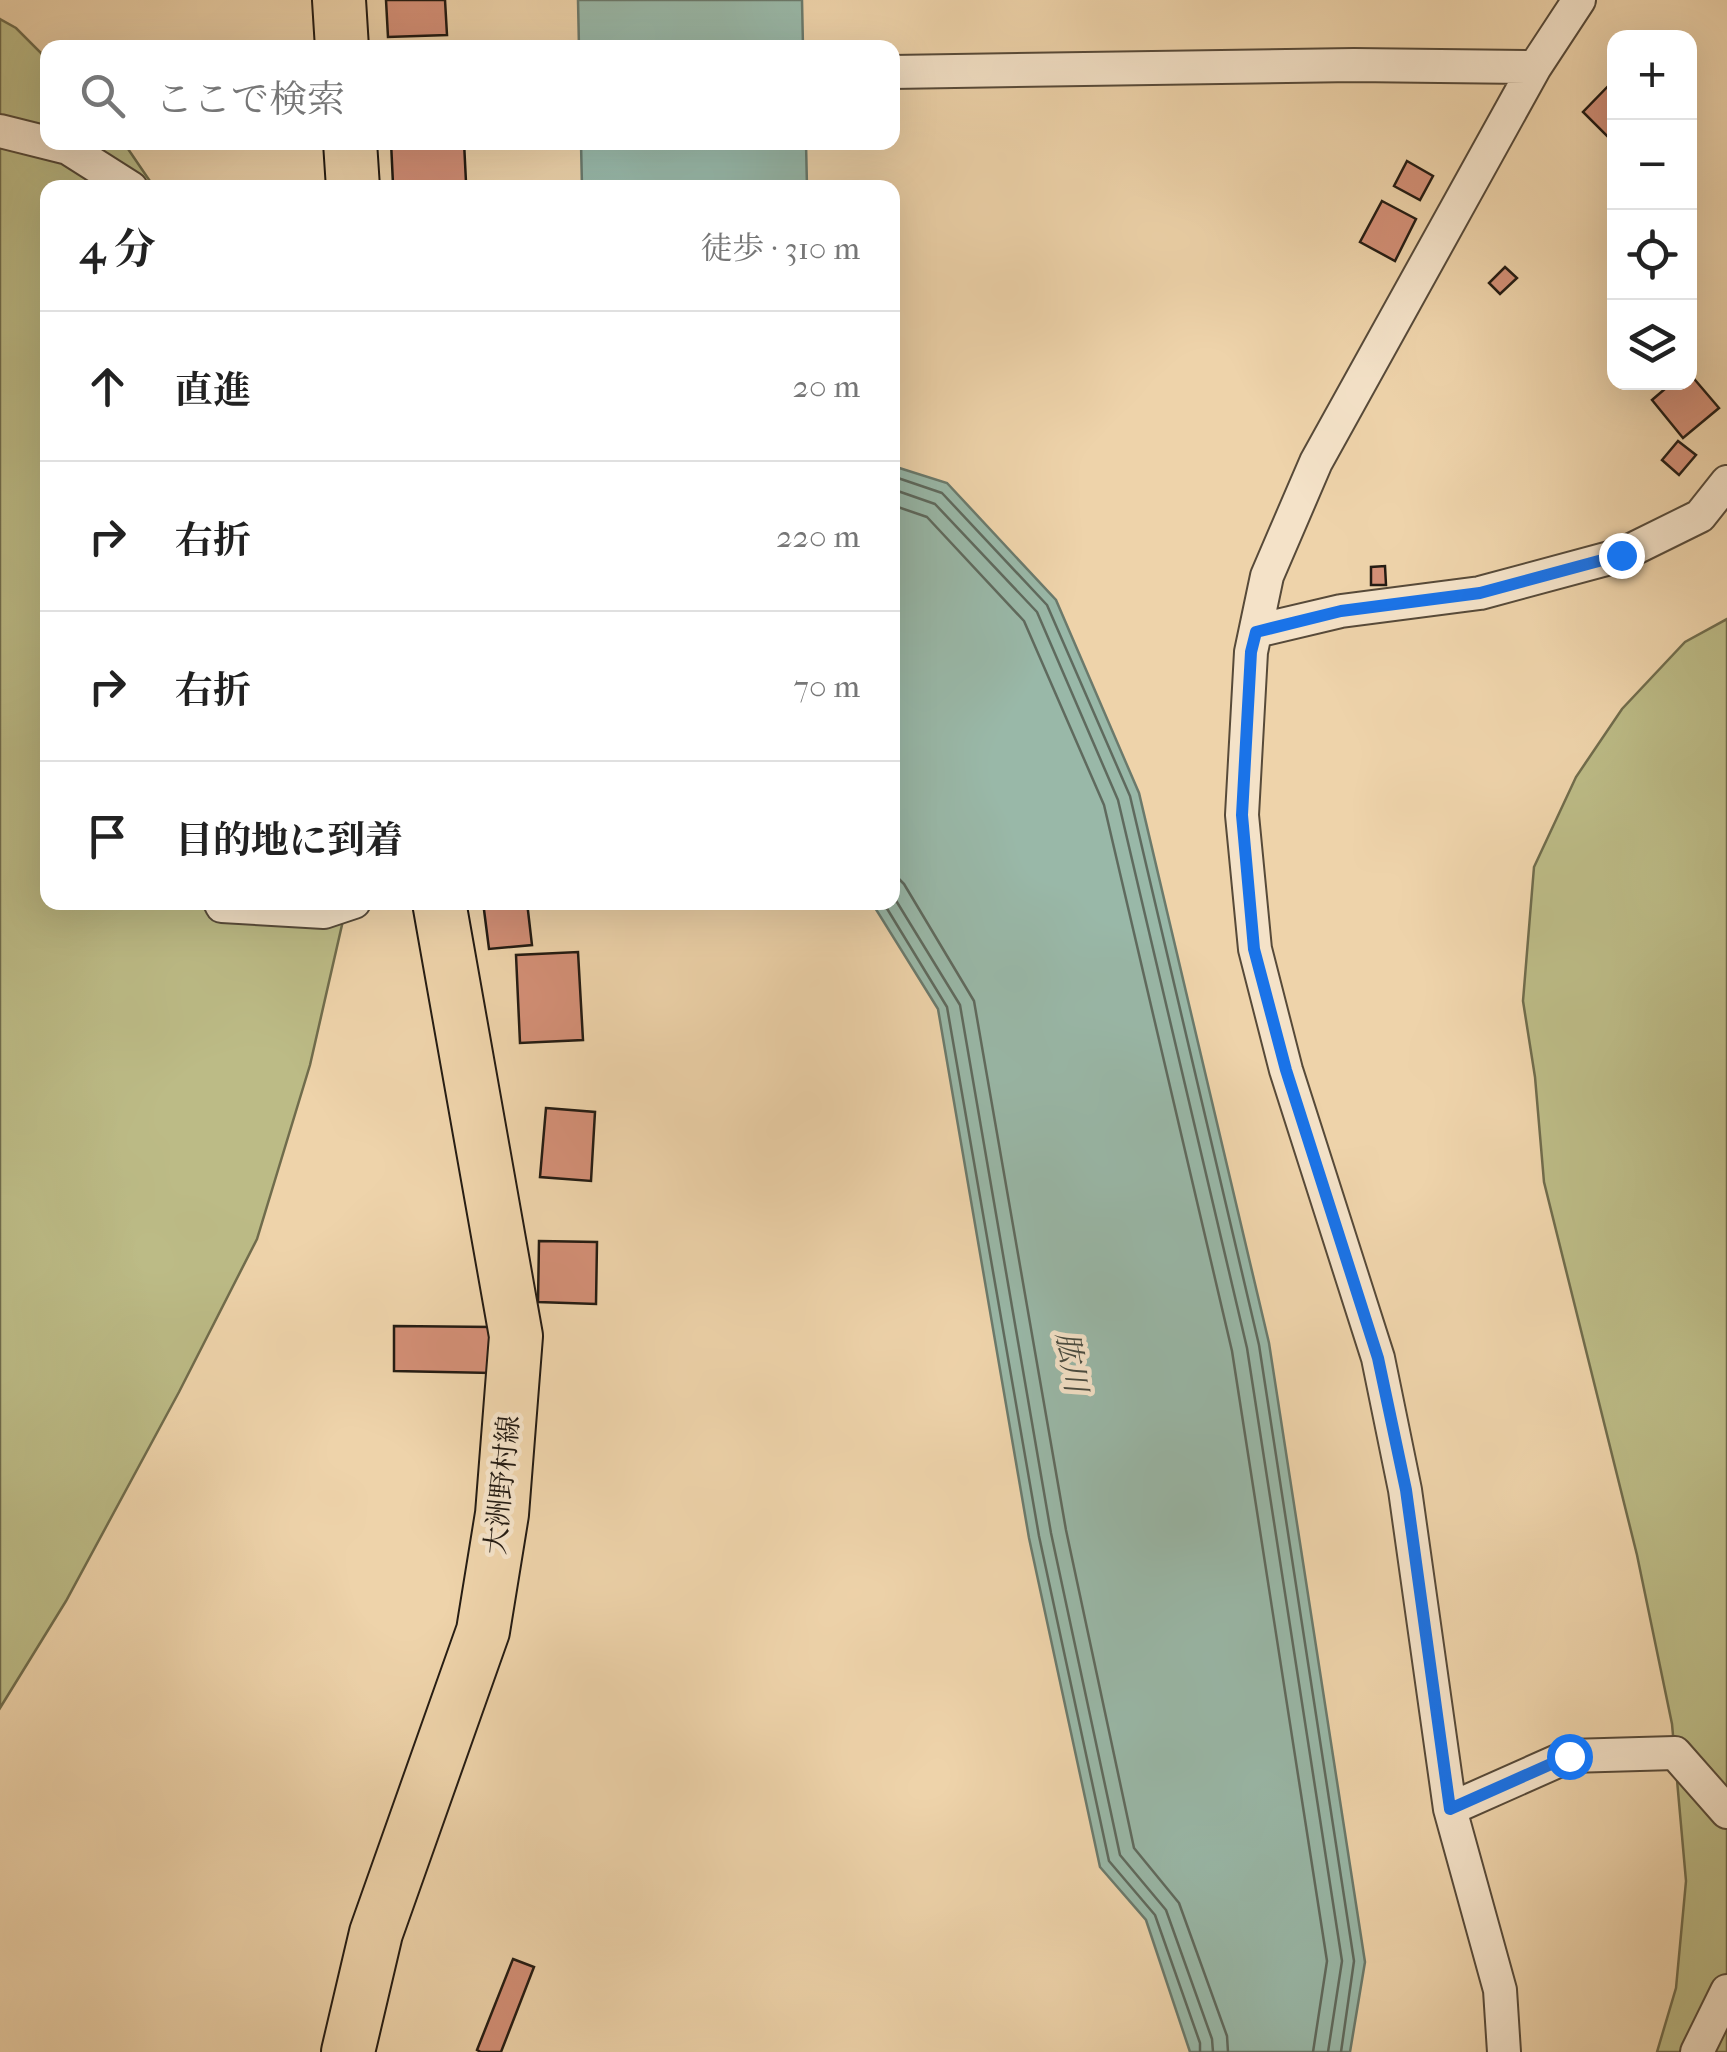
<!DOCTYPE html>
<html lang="ja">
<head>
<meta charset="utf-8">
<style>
  body { margin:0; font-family:"IM FELL French Canon","Noto Serif JP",serif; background:#f6f6f6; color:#222 }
  .controls { position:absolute; right:30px; top:30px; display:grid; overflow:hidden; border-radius:20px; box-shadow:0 10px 40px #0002 }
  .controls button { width:90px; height:90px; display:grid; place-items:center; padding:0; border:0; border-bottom:2px solid #e0e0e0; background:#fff; color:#222; font:50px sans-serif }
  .stop { position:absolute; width:30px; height:30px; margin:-22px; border:8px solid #1a73e8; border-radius:50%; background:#fff }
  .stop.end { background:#1a73e8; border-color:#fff; box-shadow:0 2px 10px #0008 }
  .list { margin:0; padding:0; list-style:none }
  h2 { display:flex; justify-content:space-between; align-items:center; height:130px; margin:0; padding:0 40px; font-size:42px }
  h2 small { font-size:32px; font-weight:400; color:#767676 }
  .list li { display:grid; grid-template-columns:65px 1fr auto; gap:30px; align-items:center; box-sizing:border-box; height:150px; padding:0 40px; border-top:2px solid #e0e0e0 }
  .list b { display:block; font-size:38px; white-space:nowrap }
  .list em { font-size:32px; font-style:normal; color:#767676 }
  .icon { flex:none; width:55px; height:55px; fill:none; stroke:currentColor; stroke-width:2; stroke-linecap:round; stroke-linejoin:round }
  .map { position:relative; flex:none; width:1727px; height:2052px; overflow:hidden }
  .search { position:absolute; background:#fff; box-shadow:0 10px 40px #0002; left:40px; top:40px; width:860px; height:110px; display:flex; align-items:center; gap:25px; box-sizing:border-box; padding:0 35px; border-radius:20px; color:#767676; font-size:38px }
  .panel { position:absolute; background:#fff; box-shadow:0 10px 40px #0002; left:40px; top:180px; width:860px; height:730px; border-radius:20px }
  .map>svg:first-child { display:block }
  .green { fill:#bcbb86; stroke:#706c4c; stroke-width:2.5 }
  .water { fill:#99b8a8; stroke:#6b7a6c; stroke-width:2.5 }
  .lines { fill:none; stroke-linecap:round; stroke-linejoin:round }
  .shore { stroke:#5f6a5e; stroke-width:2.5 }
  .building { fill:#d38f76; stroke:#251c13; stroke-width:2.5 }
  .minor-casing { stroke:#574a39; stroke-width:36 }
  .primary-casing { stroke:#251c13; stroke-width:56 }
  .minor { stroke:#f4e2c8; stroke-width:32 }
  .primary { stroke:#eed3aa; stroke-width:52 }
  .route { stroke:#1a73e8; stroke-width:12 }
  .labels { text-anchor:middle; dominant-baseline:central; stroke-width:9; stroke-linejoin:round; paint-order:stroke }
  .street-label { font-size:28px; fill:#251c13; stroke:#f4e2c8 }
  .water-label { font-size:30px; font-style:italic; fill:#484b40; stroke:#f4e2c8 }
</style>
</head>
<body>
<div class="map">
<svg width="1727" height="2052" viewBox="0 0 1727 2052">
  <rect width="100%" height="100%" fill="#eed3aa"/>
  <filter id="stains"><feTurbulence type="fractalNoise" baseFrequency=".002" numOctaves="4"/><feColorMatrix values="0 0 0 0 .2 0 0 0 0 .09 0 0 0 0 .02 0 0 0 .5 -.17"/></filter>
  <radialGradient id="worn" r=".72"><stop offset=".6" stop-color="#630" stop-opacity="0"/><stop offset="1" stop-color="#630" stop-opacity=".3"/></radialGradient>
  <path class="green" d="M0,19L16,28L47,59L48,142L124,143L154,187L48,188V902L347,903L310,1065L257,1239L179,1392L66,1601L0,1708Z
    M1727,619V2052H1657L1676,1988L1686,1881L1672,1724L1637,1555L1544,1182L1535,1077L1523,1001L1534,867L1576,777L1622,709L1685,642Z"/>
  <path class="water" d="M578,0H802L803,47H579Z
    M581,143H806L807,187H582Z
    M893,466L947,483L1056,600L1139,793L1269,1343L1365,1962L1350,2052H1190L1146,1920L1100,1867L1029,1538L938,1009L872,903L892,902Z"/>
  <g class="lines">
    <path class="shore" d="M892,476L942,493L1047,605L1130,796L1259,1345L1354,1961L1341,2052
      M892,489L935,504L1037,612L1118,800L1247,1348L1342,1961L1328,2052
      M892,505L927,517L1024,621L1104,805L1232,1351L1327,1961L1313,2052
      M892,872L904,884L974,1001L1066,1530L1134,1848L1179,1903L1227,2036L1228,2052
      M892,894L960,1005L1051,1533L1120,1855L1166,1910L1212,2039L1213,2052
      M883,902L947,1007L1039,1536L1109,1861L1155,1915L1200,2043V2052"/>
  </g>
  <path class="building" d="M386,0H445L447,35L388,37Z
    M1614,80V140L1613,142L1583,112Z
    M391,142H464L466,182L393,184Z
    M1407,161L1433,176L1420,200L1394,186Z
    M1382,201L1416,219L1395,261L1360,242Z
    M1505,267L1517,278L1500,294L1489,283Z
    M1690,374L1719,408L1683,438L1652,400L1673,382H1690Z
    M1678,441L1696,455L1679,475L1662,460Z
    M1385,566L1386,585H1371V567Z
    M483,902H527L532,945L489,949Z
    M578,952L583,1040L520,1043L516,955Z
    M546,1108L595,1112L591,1181L540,1177Z
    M539,1241L597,1242L596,1304L538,1302Z
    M394,1326L493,1327L492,1373L394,1371Z
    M513,1959L534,1967L501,2052H481L477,2050Z"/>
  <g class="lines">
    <g class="minor-casing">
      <path id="minor" d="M892,72L1354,65L1535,67
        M0,131L68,148L131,188
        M1256,631L1341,611L1480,593L1621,555L1700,516L1727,482
        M220,902L222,906L324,912L354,902
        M1450,1809L1569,1756L1675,1753L1727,1812
        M1504,2052L1500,1990L1450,1809L1405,1490L1378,1358L1286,1070L1255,949L1242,815L1251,652L1267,576L1316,462L1535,67L1579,0
        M1697,2052L1727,1991"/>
    </g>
    <g class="primary-casing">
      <path id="primary" d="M339,0L342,48
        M350,142L353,188
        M348,2052L376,1933L483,1631L502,1514L516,1336L439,902"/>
    </g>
    <use href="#minor" class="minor"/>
    <use href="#primary" class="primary"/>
  </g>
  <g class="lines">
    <path class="route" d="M1569,1756L1450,1809L1406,1490L1378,1358L1286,1070L1254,949L1242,815L1251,652L1256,632L1341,611L1480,593L1621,555"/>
  </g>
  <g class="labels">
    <g class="street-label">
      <text transform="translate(502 1485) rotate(-84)">大洲野村線</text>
    </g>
    <g class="water-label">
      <text transform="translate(1071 1362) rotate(80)">肱川</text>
    </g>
  </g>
  <rect width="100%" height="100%" filter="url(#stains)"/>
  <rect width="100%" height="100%" fill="url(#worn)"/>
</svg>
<div class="controls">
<button>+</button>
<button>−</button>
<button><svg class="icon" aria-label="locate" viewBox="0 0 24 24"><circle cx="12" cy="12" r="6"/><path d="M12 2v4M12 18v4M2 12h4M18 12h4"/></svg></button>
<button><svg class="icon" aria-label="layers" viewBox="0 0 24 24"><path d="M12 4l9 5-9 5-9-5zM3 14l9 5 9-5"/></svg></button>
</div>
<div class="stop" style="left:1569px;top:1756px"></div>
<div class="stop end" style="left:1621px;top:555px"></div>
<div class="search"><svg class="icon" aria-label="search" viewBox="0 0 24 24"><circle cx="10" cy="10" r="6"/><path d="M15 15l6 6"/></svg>ここで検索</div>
<section class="panel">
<h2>4 分<small>徒歩 · 310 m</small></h2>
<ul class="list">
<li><svg class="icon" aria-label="ahead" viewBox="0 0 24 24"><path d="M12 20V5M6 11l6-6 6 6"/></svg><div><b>直進</b></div><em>20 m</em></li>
<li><svg class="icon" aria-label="right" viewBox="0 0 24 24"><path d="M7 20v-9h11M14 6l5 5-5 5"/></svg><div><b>右折</b></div><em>220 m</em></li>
<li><svg class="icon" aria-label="right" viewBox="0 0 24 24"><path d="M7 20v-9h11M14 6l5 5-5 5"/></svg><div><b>右折</b></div><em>70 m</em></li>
<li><svg class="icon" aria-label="arrive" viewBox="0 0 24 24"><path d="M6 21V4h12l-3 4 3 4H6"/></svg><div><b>目的地に到着</b></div></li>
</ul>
</section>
</div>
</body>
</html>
